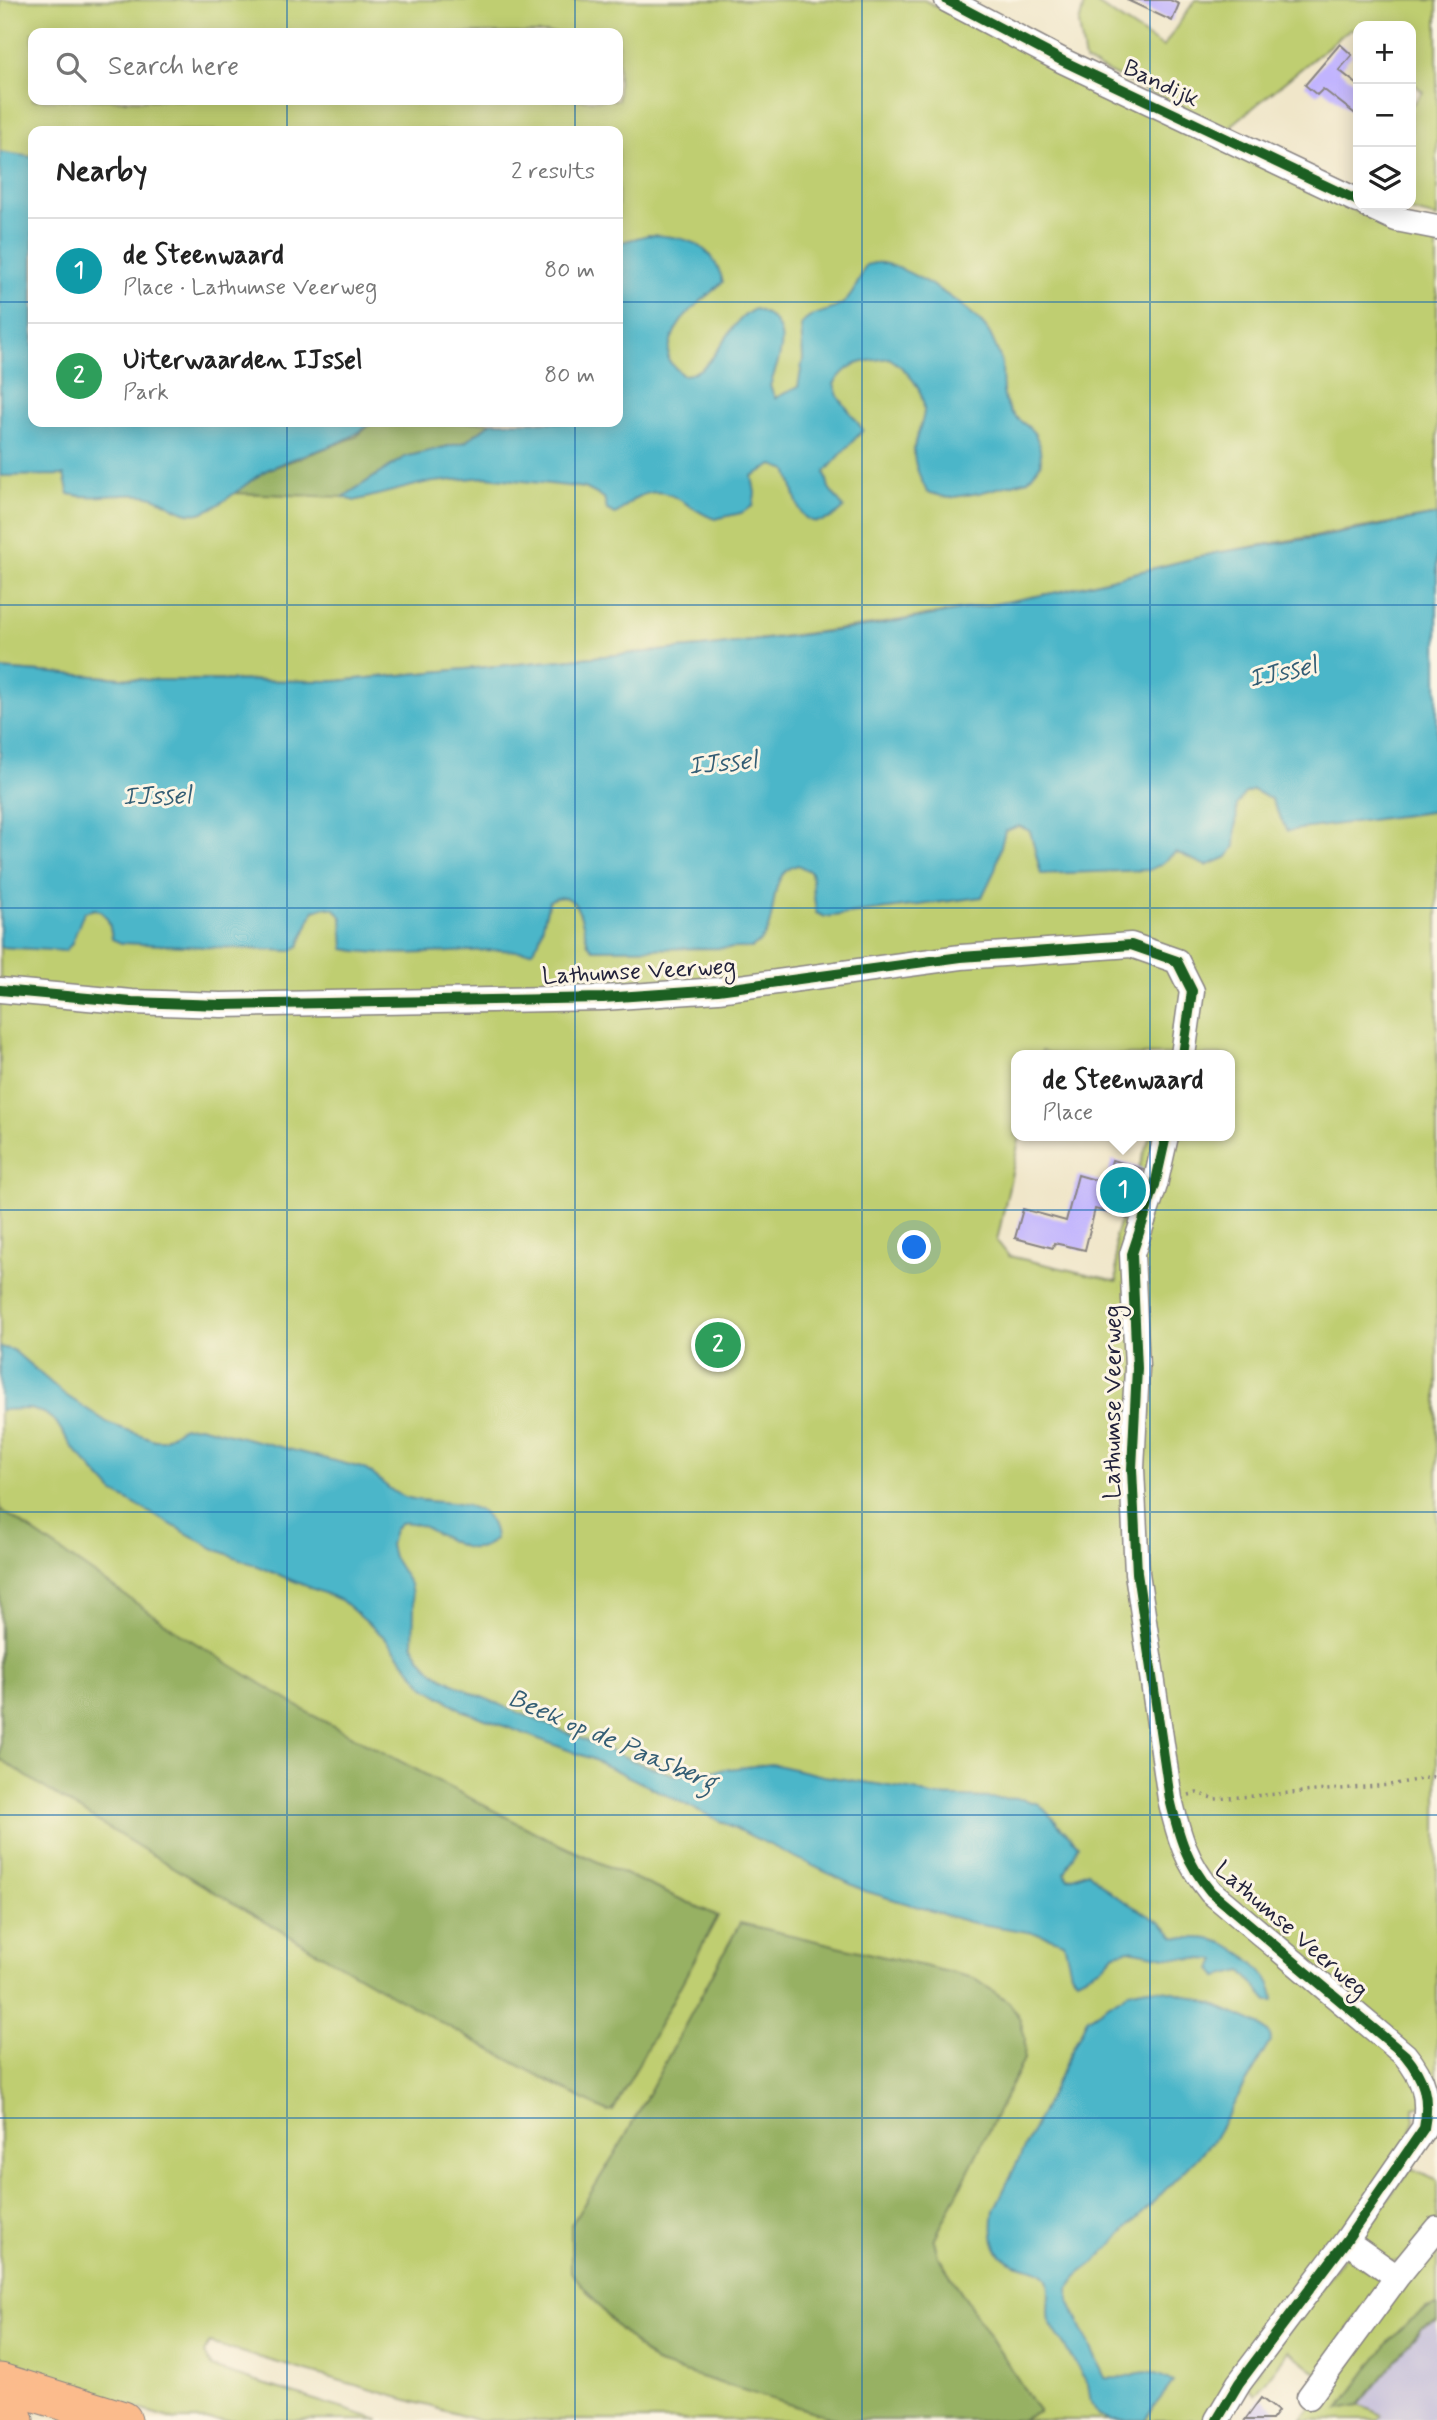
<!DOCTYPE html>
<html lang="en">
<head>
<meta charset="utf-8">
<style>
  body { margin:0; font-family:Mynerve,sans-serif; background:#f2f2f2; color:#222 }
  .controls { position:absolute; right:21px; top:21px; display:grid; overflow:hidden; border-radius:14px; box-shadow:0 4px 18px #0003 }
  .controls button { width:63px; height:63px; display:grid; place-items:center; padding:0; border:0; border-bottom:2px solid #e0e0e0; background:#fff; color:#222; font:35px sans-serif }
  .you { position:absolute; left:915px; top:1248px; width:24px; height:24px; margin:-18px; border:5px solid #fff; border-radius:50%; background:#1a73e8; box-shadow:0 0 0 10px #1a73e833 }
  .badge { display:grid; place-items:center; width:46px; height:46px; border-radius:50%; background:#0b8043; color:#fff; font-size:23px; font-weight:700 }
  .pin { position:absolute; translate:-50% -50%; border:4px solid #fff; box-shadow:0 2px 7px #0006 }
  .popup { position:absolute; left:1011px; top:1050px; width:224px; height:91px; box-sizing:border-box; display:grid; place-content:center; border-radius:14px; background:#fff; filter:drop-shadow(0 2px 5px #0005); font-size:23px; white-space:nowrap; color:#767676 }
  .popup b { font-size:26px; color:#222 }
  .popup::after { content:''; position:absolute; left:50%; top:100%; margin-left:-14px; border:14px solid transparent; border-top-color:#fff }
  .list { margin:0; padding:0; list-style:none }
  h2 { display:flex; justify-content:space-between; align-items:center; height:91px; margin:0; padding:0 28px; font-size:30px }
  h2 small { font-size:23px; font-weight:400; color:#767676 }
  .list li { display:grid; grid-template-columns:46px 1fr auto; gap:21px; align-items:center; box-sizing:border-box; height:105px; padding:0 28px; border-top:2px solid #e0e0e0 }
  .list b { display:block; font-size:26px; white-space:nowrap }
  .list p { margin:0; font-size:23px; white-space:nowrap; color:#767676 }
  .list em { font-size:23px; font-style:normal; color:#767676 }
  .icon { flex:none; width:38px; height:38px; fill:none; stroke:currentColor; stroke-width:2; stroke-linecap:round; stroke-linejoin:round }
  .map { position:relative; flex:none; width:1437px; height:2420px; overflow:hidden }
  .search { position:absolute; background:#fff; box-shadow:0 4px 18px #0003; left:28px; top:28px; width:595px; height:77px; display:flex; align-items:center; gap:18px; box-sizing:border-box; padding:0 24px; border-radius:14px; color:#767676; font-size:26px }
  .panel { position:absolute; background:#fff; box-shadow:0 4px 18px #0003; left:28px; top:126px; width:595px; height:301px; border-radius:14px }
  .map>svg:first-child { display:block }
  .industrial { fill:#c6c0da }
  .green { fill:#bfce71; stroke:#707856; stroke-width:2; fill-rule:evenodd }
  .forest { fill:#97b163; stroke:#5c6a4f; stroke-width:2 }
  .water { fill:#4cb6c9; stroke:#376c82; stroke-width:2 }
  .building { fill:#c1b4fe }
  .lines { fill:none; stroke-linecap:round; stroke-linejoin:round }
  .minor-casing { stroke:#898482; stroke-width:27 }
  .highway-casing { stroke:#898482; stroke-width:39 }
  .path { stroke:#898482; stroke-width:3.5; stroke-dasharray:2 5; stroke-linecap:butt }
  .minor { stroke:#fff; stroke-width:24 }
  .highway { stroke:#fbbb8c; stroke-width:37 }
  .cycleway-casing { stroke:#fcf5e5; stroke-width:15 }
  .cycleway { stroke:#1b5e20; stroke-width:10 }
  .grid { fill:none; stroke:#1f6fb2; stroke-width:2; stroke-opacity:0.55 }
  .labels { text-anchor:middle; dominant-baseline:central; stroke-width:6; stroke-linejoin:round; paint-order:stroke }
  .street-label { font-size:24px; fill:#22223b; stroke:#fcf5e5 }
  .water-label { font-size:26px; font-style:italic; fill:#335d74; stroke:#fcf5e5 }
</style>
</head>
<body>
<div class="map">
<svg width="1437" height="2420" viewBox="0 0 1437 2420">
  <rect width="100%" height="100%" fill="#fcf5e5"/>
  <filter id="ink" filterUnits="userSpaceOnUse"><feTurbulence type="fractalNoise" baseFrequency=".0143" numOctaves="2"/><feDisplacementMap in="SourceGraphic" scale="14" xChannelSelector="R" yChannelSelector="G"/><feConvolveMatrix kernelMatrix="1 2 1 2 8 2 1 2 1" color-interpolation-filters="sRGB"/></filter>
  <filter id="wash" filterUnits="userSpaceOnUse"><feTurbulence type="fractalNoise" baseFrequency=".00686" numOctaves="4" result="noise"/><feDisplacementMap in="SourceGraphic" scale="28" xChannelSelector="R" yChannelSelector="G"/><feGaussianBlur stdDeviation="1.57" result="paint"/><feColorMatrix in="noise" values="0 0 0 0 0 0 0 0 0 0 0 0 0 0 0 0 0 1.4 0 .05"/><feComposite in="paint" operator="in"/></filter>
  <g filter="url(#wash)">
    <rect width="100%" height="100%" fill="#f0e6c9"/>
    <path class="industrial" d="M1437,2262V2420H1305Z"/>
    <path class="green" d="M0,0H924L1020,49L1437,235V515L1215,553L1058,592L990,605L865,626L711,646L336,681L149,680L0,669ZM33,33H618V100H33ZM33,131H618V422H33Z
      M1085,0H1091L1163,47L1195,0H1437V218L1387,205H1411V106L1423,92L1411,81V26H1358V34L1351,28L1233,124L1230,131L1085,61L1079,24Z
      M1437,753V2112L1428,2104L1414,2107V2120L1409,2139L1205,2420H477L209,2343L204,2354L212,2368L379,2420H176L0,2367V899ZM1042,1051L1059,1055H1230V1136H1150L1115,1236L1117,1281L1009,1256L997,1241L1020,1136H1016V1055H1039Z
      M1411,2168L1437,2180V2222L1403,2262L1348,2257L1381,2280L1319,2374L1289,2351L1255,2395L1247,2385Z
      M1437,2236V2306L1425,2309L1340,2408L1359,2405L1382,2415L1378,2420H1301Z"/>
    <path class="forest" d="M373,422H492L465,442L405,457L343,497L233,493L267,470L356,437Z
      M0,1509L181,1634L312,1715L554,1842L718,1916L613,2111L608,2112C515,2065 425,2014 335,1962C221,1897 109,1831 0,1759Z
      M740,1923L974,1978L1009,2002L1020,2019L1025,2038L1024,2059L934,2240L938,2256L1039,2412L1021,2420H840L655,2363L615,2325L571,2272V2225L625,2137Z
      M1437,2306V2322L1421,2329L1359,2405L1339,2409C1364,2378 1398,2316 1437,2306Z"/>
    <path class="water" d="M0,152L33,157V422H373C342,448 302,452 267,470C247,481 221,508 199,513C181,517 166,499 149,496C122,491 96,501 69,494L64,475L0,476Z
      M648,235C686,236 712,242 723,282C697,305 668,323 668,360L682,375C717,375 724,322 755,309C796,324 780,355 770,386L775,398L798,387L803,359L801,325C813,310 828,314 842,304C854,296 859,278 866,265C871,264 876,262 882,263C909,267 979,311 991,336C995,345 1001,357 1002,366C1003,379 1001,391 1006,403C1017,431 1041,417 1041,464L1028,480L979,493L948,498L927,492C921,479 913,464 914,449C915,437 923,425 924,411C925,389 906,369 889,358C862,362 850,360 834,384L838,396L863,430L825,472L829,488L844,508C834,519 811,530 801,512C794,500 793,483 787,470L773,465L752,476L755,493L753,506L741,513L715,519C687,510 670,481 638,497C629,501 624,510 615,514L607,510L604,498L585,488L486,477L424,483L354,501L343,497L405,457L465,442L492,422H618V243Z
      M1437,515V811L1287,831L1271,799L1253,790L1244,794L1237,805L1235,846L1228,857L1206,866L1176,852L1160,865L1149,870L1041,874L1030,831L1019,826L1005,831L995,870L982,897L825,917L816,913L811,872L798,865C760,874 786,931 751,948L593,949L588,944C582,923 579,885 549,901L539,941L532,951C521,952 510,950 499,950C447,951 396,958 344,949L342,918L335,909L325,907L314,910L299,946L290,951L121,943L112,939C110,925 109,914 95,909L84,912L71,945L65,951L0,947V669L148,680L336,681L711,646L865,627L989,605L1058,592L1215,553L1326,536Z
      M0,1347L13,1350L64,1394L110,1424L155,1440H163L183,1427L199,1426L362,1468C377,1474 384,1487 398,1494C429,1510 492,1489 495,1539C463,1569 433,1517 400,1523L394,1530L390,1545L393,1557L410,1584L414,1605L413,1644L419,1656L433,1672L470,1692L639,1763L675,1775L772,1764L824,1776L915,1790L930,1796L1021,1799L1039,1804L1078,1845L1065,1873L1068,1879L1088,1871L1112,1894L1160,1922L1175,1937C1187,1939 1202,1937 1214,1940C1238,1946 1274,1974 1274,2001H1268L1242,1971L1218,1977L1212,1969L1216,1960L1166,1957L1129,1950L1115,1953L1103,1966L1077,1979L1071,1973L1064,1942L1040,1934L969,1922L865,1891L592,1759L464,1711L425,1687L384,1637L341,1600L215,1549L113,1492L72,1447L56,1422L44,1413L29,1409L0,1410Z
      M1147,1988C1189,1991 1224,2009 1262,2026L1269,2033L1271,2040L1212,2142L1097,2260L1079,2274L1068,2289L1070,2303L1105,2378C1137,2381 1137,2361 1173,2382L1144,2420H1111L1099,2415L1091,2403L1088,2384L1049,2321C1045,2307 1055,2284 1042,2273C1038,2269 1028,2268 1022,2266C992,2259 990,2236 994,2210L1087,2019L1128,1992Z"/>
    <g id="blocks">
      <path class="building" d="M1127,0H1170L1179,4L1172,21Z
        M1340,44L1352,55L1339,70L1358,85V116L1323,89L1317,95L1305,85Z
        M1112,1160L1143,1169L1128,1219L1095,1209L1085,1250L1054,1243L1053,1248L1015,1238L1023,1209L1066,1221L1078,1175L1106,1183Z
        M1261,2398L1278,2411L1271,2420H1245Z"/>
    </g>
  </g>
  <g filter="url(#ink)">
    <use href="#blocks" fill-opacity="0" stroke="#898482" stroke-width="2"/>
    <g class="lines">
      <g class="minor-casing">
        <path id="minor" d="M947,0L1063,61L1358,201
          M1366,205L1396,219L1437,227
          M0,990L132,1002L221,1005L603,998L718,990L961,957L1131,945L1177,961L1192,991L1183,1055
          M1166,1136L1155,1185L1132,1254L1137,1368L1132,1469L1137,1573L1170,1799C1179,1837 1186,1862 1211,1892L1405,2055C1424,2078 1430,2098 1424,2128L1346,2241L1239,2383L1217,2420
          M1397,2277L1437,2228
          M1309,2397L1397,2277L1346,2241"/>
      </g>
      <g class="highway-casing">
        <path id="highway" d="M0,2382L123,2420
          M0,2415L15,2420"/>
      </g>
      <path class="path" d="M1189,1795L1197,1793L1215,1799L1390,1785L1437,1776"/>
      <use href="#minor" class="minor"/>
      <use href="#highway" class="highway"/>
      <g class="cycleway-casing">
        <path id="cycleway" d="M947,0L1063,61L1358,201
          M0,990L132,1002L221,1005L603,998L718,990L961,957L1131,945L1177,961L1192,991L1183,1055
          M1166,1136L1155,1185L1132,1254L1137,1368L1132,1469L1137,1573L1170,1799C1179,1837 1186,1862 1211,1892L1405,2055C1424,2078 1430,2098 1424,2128L1346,2241L1239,2383L1217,2420"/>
      </g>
      <use href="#cycleway" class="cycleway"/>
    </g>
  </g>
  <path class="grid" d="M287,0V33M575,0V33M862,0V2420M1150,0V2420M287,100V131M575,100V131M0,302H33M618,302H1437M287,422V2420M575,422V2420M0,605H1437M0,908H1437M0,1210H1437M0,1512H1437M0,1815H1437M0,2118H1437"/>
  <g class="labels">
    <g class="street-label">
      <text transform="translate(1161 84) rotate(25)">Bandijk</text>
      <text transform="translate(639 972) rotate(-3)">Lathumse Veerweg</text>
      <text transform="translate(1113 1402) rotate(-90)">Lathumse Veerweg</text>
      <text transform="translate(1291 1930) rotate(41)">Lathumse Veerweg</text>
    </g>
    <g class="water-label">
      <text transform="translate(1283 673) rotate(-12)">IJssel</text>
      <text transform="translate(723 764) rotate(-5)">IJssel</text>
      <text transform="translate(157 797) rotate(-1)">IJssel</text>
      <text transform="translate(612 1741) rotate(23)">Beek op de Paasberg</text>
    </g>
  </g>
</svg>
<div class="controls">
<button>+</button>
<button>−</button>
<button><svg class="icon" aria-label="layers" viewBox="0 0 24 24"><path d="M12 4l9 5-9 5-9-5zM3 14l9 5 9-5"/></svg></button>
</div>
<div class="you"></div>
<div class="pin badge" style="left:1123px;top:1190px;background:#0f9aa8">1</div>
<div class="popup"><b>de Steenwaard</b>Place</div>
<div class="pin badge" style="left:718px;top:1345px;background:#2e9e5b">2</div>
<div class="search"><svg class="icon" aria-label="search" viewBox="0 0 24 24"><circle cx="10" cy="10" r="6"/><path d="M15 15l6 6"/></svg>Search here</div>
<section class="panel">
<h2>Nearby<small>2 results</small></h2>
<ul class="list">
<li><span class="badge" style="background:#0f9aa8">1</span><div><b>de Steenwaard</b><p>Place · Lathumse Veerweg</p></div><em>80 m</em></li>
<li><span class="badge" style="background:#2e9e5b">2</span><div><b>Uiterwaarden IJssel</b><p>Park</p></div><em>80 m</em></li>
</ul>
</section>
</div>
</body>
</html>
